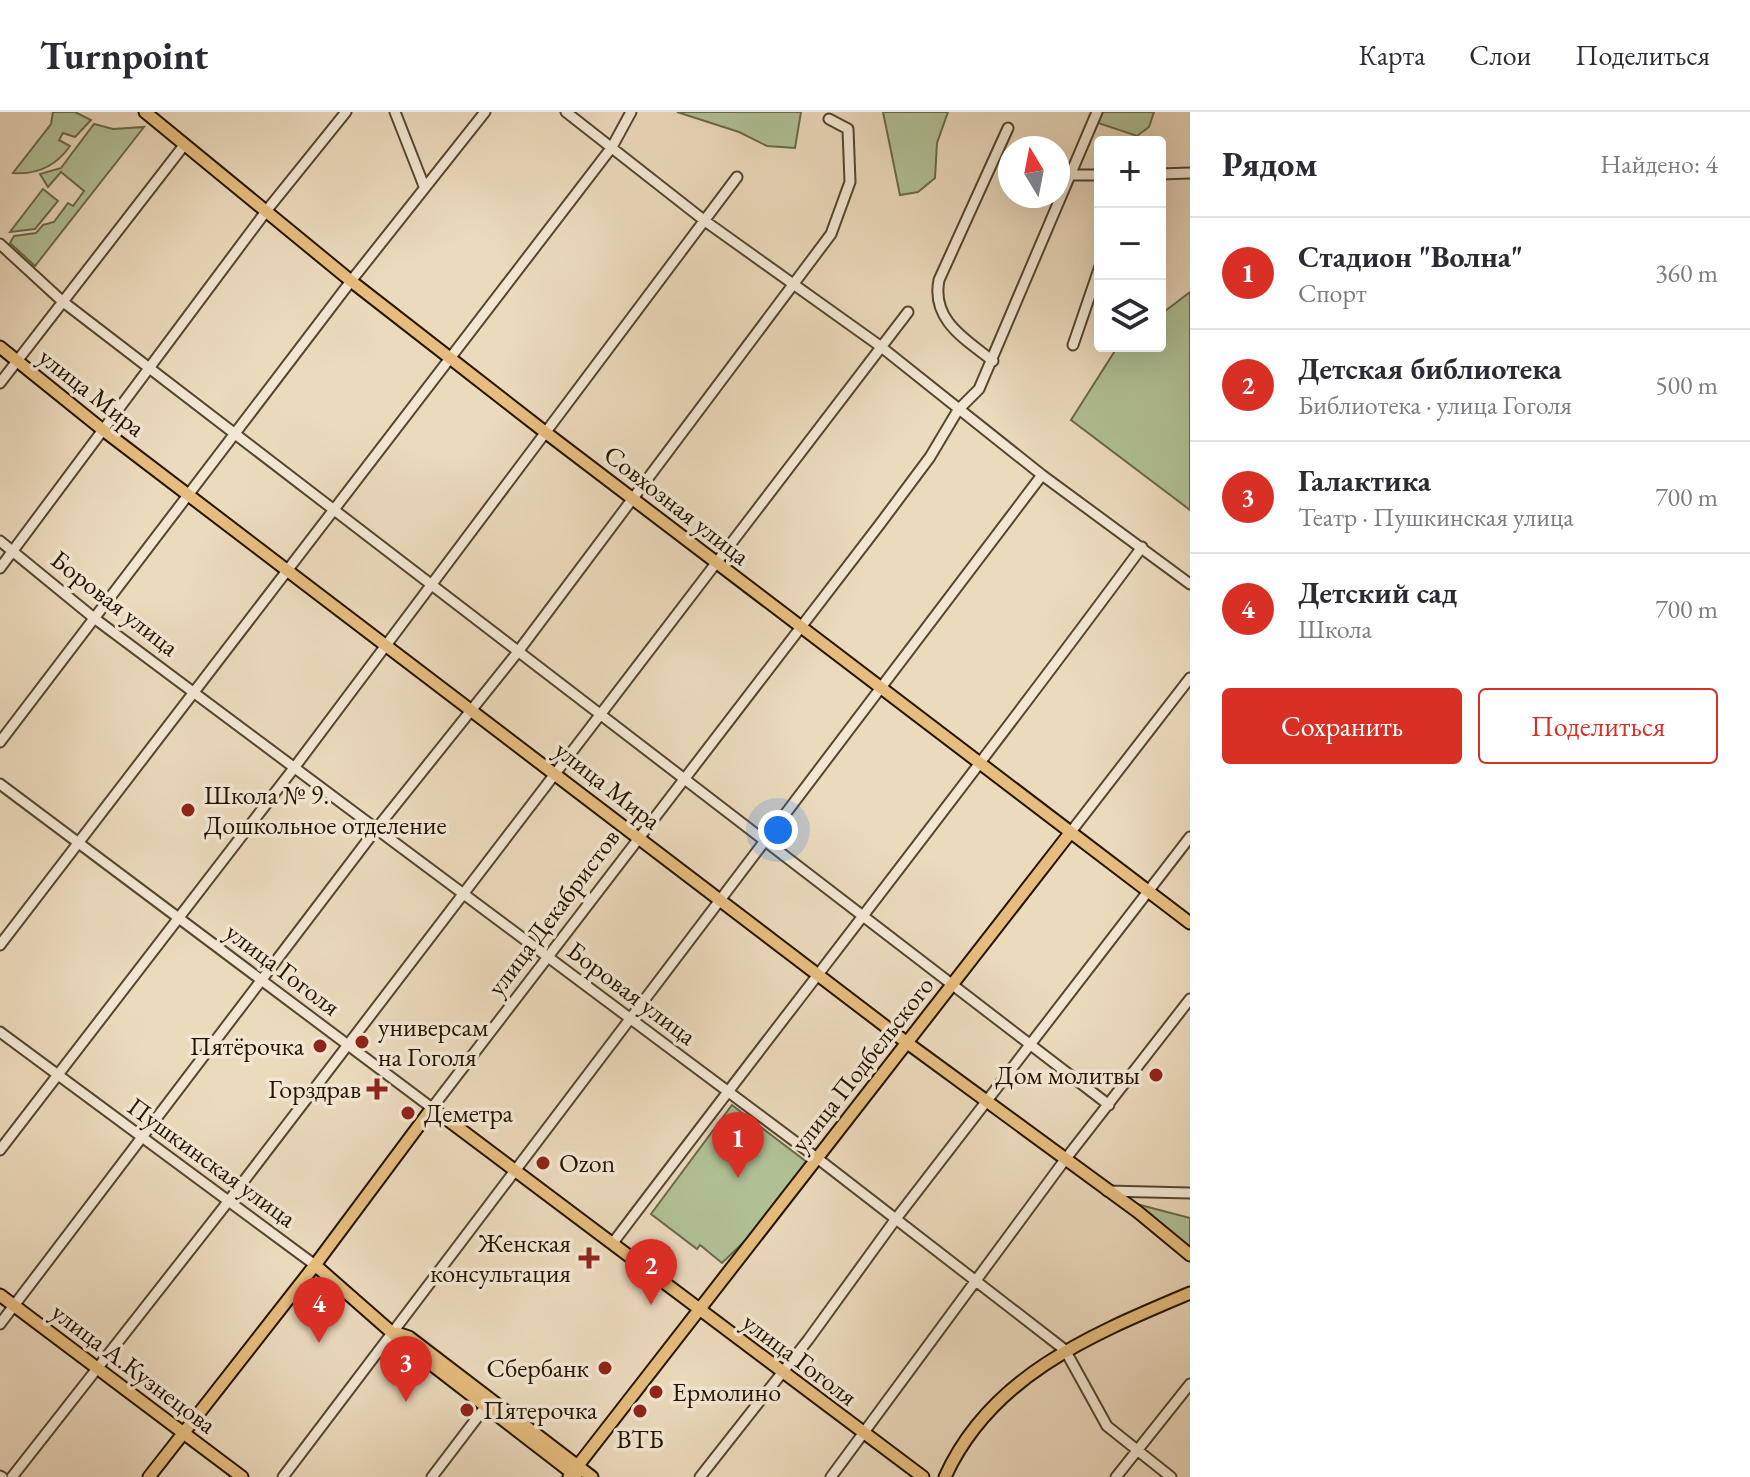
<!DOCTYPE html>
<html lang="ru">
<head>
<meta charset="utf-8">
<style>
  body { margin:0; font-family:"EB Garamond",serif; background:#f7f7f7; color:#2b2b33 }
  .controls { position:absolute; right:24px; top:24px; display:grid; overflow:hidden; border-radius:8px; box-shadow:0 8px 32px #0002 }
  .controls button { width:72px; height:72px; display:grid; place-items:center; padding:0; border:0; border-bottom:2px solid #e1e1e2; background:#fff; color:#2b2b33; font:40px sans-serif }
  .compass { position:absolute; left:998px; top:24px; width:72px; height:72px; border-radius:50%; background:#fff; box-shadow:0 8px 32px #0002; rotate:350deg }
  .you { position:absolute; left:778px; top:718px; width:28px; height:28px; margin:-20px; border:6px solid #fff; border-radius:50%; background:#1a73e8; box-shadow:0 0 0 12px #1a73e833 }
  .badge { display:grid; place-items:center; width:52px; height:52px; border-radius:50%; background:#d93025; color:#fff; font-size:26px; font-weight:700 }
  .pin { position:absolute; translate:-50% -66px; filter:drop-shadow(0 2px 4px #0008) }
  .pin::after { content:''; position:absolute; top:42px; width:28px; height:24px; background:inherit; clip-path:polygon(0 0,100% 0,50% 100%) }
  .list { margin:0; padding:0; list-style:none }
  h2 { display:flex; justify-content:space-between; align-items:center; height:104px; margin:0; padding:0 32px; font-size:34px }
  h2 small { font-size:26px; font-weight:400; color:#7c7c81 }
  .list li { display:grid; grid-template-columns:52px 1fr auto; gap:24px; align-items:center; box-sizing:border-box; height:112px; padding:0 32px; border-top:2px solid #e1e1e2 }
  .list b { display:block; font-size:30px; white-space:nowrap }
  .list p { margin:0; font-size:26px; white-space:nowrap; color:#7c7c81 }
  .list em { font-size:26px; font-style:normal; color:#7c7c81 }
  .actions { display:flex; gap:16px; padding:24px 32px }
  .actions a { flex:1; padding:18px 0; border:2px solid #d93025; border-radius:8px; text-align:center; font-size:28px; color:#d93025 }
  .actions .main { background:#d93025; color:#fff }
  .icon { flex:none; width:44px; height:44px; fill:none; stroke:currentColor; stroke-width:2; stroke-linecap:round; stroke-linejoin:round }
  .map { position:relative; flex:none; width:1190px; height:1365px; overflow:hidden }
  header { display:flex; align-items:center; gap:48px; box-sizing:border-box; height:112px; padding:0 40px; background:#fff; border-bottom:2px solid #e1e1e2 }
  header strong { font-size:38px }
  nav { display:flex; gap:44px; margin-inline-start:auto; font-size:28px }
  main { display:flex }
  aside { flex:1; background:#fff }
  .map>svg:first-child { display:block }
  .green { fill:#b1c196; stroke:#6a6a4b; stroke-width:2 }
  .lines { fill:none; stroke-linecap:round; stroke-linejoin:round }
  .minor-casing { stroke:#56462f; stroke-width:13 }
  .major-casing { stroke:#241400; stroke-width:15 }
  .minor { stroke:#f3e7d4; stroke-width:9 }
  .major { stroke:#e6bd7e; stroke-width:11 }
  .poi-dot { fill:#8f2418; stroke:#f3e7d4; stroke-width:3 }
  .labels { text-anchor:middle; dominant-baseline:central; stroke-width:7; stroke-linejoin:round; paint-order:stroke }
  .street-label { font-size:26px; fill:#241400; stroke:#f3e7d4 }
  .poi-label { font-size:26px; fill:#241400; stroke:#f3e7d4; text-anchor:start }
</style>
</head>
<body>
<header>
<strong>Turnpoint</strong>
<nav><a>Карта</a><a>Слои</a><a>Поделиться</a></nav>
</header>
<main>
<div class="map">
<svg width="1190" height="1365" viewBox="0 0 1190 1365">
  <rect width="100%" height="100%" fill="#ecdabd"/>
  <filter id="stains"><feTurbulence type="fractalNoise" baseFrequency=".0025" numOctaves="4"/><feColorMatrix values="0 0 0 0 .2 0 0 0 0 .09 0 0 0 0 .02 0 0 0 .5 -.17"/></filter>
  <radialGradient id="worn" r=".72"><stop offset=".6" stop-color="#630" stop-opacity="0"/><stop offset="1" stop-color="#630" stop-opacity=".3"/></radialGradient>
  <path class="green" d="M53,0H75L91,8L75,25L63,21L59,28L70,34C56,54 38,63 13,61L51,12Z
    M677,0H801L795,36L767,34L739,20Z
    M883,0H948L937,31L935,66L918,80L900,83Z
    M1103,0H1154L1149,15L1137,24L1098,11Z
    M94,12L113,17L144,15L35,154L10,131L14,124L36,121L43,113L54,110L68,91L73,94L84,79L61,60L48,75L40,62L61,56Z
    M43,77L58,89L35,117L10,120Z
    M1190,180V398L1071,308L1118,234H1160V203Z
    M732,993L808,1051L748,1126L722,1151L700,1133L697,1137L651,1102Z
    M1129,1090L1190,1106V1138Z"/>
  <g class="lines">
    <g class="minor-casing">
      <path id="minor" d="M395,0L424,74
        M566,0L705,109L880,234L1042,363L1190,472
        M1160,62L1190,61
        M1068,63H1100
        M0,132L62,189L1109,993
        M1073,233L1100,154
        M993,249C965,227 931,208 939,168L1008,16
        M0,271L185,32
        M0,429L94,506L817,1046L1065,1238L1107,1314L1171,1365
        M0,456L267,98L346,0
        M0,630L351,169L485,0
        M0,672L432,996L880,412L930,345L958,298L979,277L1097,0
        M1070,721L1190,566
        M0,833L612,35L631,0
        M0,920L315,1153
        M0,1038L294,656L737,65
        M1107,1079L1190,1081
        M612,1132C788,899 969,670 1142,435
        M0,1212L377,716L517,541L831,122L850,70L848,17L829,7
        M0,1364L2,1365
        M12,1365L227,1091L908,200
        M283,1365L1042,363
        M432,1365L489,1290
        M700,1365L808,1228L895,1108L1190,725
        M831,1365L1064,1049L1190,887
        M1116,1365L1190,1272"/>
    </g>
    <g class="major-casing">
      <path id="major" d="M145,0L351,169L545,320L1190,811
        M0,235L103,318L906,930L1138,1100L1190,1143
        M315,1153L405,1232L576,1364
        M0,1183L242,1365
        M397,1221L409,1225L592,1365
        M149,1365L315,1153L432,996L923,1365
        M569,1365L1070,721
        M945,1365C991,1263 1093,1222 1190,1181"/>
    </g>
    <use href="#minor" class="minor"/>
    <use href="#major" class="major"/>
  </g>
  <g class="poi-dot">
    <circle cx="188" cy="698" r="8"/>
    <circle cx="362" cy="930" r="8"/>
    <circle cx="320" cy="934" r="8"/>
    <circle cx="1156" cy="963" r="8"/>
    <path d="M373 965h8v8h8v8h-8v8h-8v-8h-8v-8h8z"/>
    <circle cx="408" cy="1001" r="8"/>
    <circle cx="543" cy="1051" r="8"/>
    <path d="M585 1134h8v8h8v8h-8v8h-8v-8h-8v-8h8z"/>
    <circle cx="605" cy="1256" r="8"/>
    <circle cx="656" cy="1280" r="8"/>
    <circle cx="467" cy="1298" r="8"/>
    <circle cx="640" cy="1299" r="8"/>
  </g>
  <g class="labels">
    <g class="street-label">
      <text transform="translate(92 280) rotate(38)">улица Мира</text>
      <text transform="translate(677 393) rotate(38)">Совхозная улица</text>
      <text transform="translate(115 491) rotate(38)">Боровая улица</text>
      <text transform="translate(608 673) rotate(38)">улица Мира</text>
      <text transform="translate(553 800) rotate(-53)">улица Декабристов</text>
      <text transform="translate(283 857) rotate(37)">улица Гоголя</text>
      <text transform="translate(632 881) rotate(37)">Боровая улица</text>
      <text transform="translate(862 952) rotate(-52)">улица Подбельского</text>
      <text transform="translate(212 1050) rotate(36)">Пушкинская улица</text>
      <text transform="translate(800 1247) rotate(37)">улица Гоголя</text>
      <text transform="translate(134 1256) rotate(37)">улица А.Кузнецова</text>
    </g>
    <g class="poi-label">
      <text x="204" y="683">Школа № 9.<tspan x="204" dy="30">Дошкольное отделение</tspan></text>
      <text x="378" y="915">универсам<tspan x="378" dy="30">на Гоголя</tspan></text>
      <text x="304" y="934" text-anchor="end">Пятёрочка</text>
      <text x="1140" y="963" text-anchor="end">Дом молитвы</text>
      <text x="361" y="977" text-anchor="end">Горздрав</text>
      <text x="424" y="1001">Деметра</text>
      <text x="559" y="1051">Ozon</text>
      <text x="571" y="1131" text-anchor="end">Женская<tspan x="571" dy="30">консультация</tspan></text>
      <text x="589" y="1256" text-anchor="end">Сбербанк</text>
      <text x="672" y="1280">Ермолино</text>
      <text x="483" y="1298">Пятерочка</text>
      <text x="640" y="1327" text-anchor="middle">ВТБ</text>
    </g>
  </g>
  <rect width="100%" height="100%" filter="url(#stains)"/>
  <rect width="100%" height="100%" fill="url(#worn)"/>
</svg>
<div class="controls">
<button>+</button>
<button>−</button>
<button><svg class="icon" aria-label="layers" viewBox="0 0 24 24"><path d="M12 4l9 5-9 5-9-5zM3 14l9 5 9-5"/></svg></button>
</div>
<svg class="compass" viewBox="-18 -18 36 36"><path d="M0-13l5 13h-10z" fill="#e53935"/><path d="M0 13l5-13h-10z" fill="#7c7c81"/></svg>
<div class="you"></div>
<div class="pin badge" style="left:738px;top:1066px">1</div>
<div class="pin badge" style="left:651px;top:1193px">2</div>
<div class="pin badge" style="left:406px;top:1290px">3</div>
<div class="pin badge" style="left:319px;top:1231px">4</div>
</div>
<aside>
<h2>Рядом<small>Найдено: 4</small></h2>
<ul class="list">
<li><span class="badge">1</span><div><b>Стадион &quot;Волна&quot;</b><p>Спорт</p></div><em>360 m</em></li>
<li><span class="badge">2</span><div><b>Детская библиотека</b><p>Библиотека · улица Гоголя</p></div><em>500 m</em></li>
<li><span class="badge">3</span><div><b>Галактика</b><p>Театр · Пушкинская улица</p></div><em>700 m</em></li>
<li><span class="badge">4</span><div><b>Детский сад</b><p>Школа</p></div><em>700 m</em></li>
</ul>
<div class="actions"><a class="main">Сохранить</a><a>Поделиться</a></div>
</aside>
</main>
</body>
</html>
